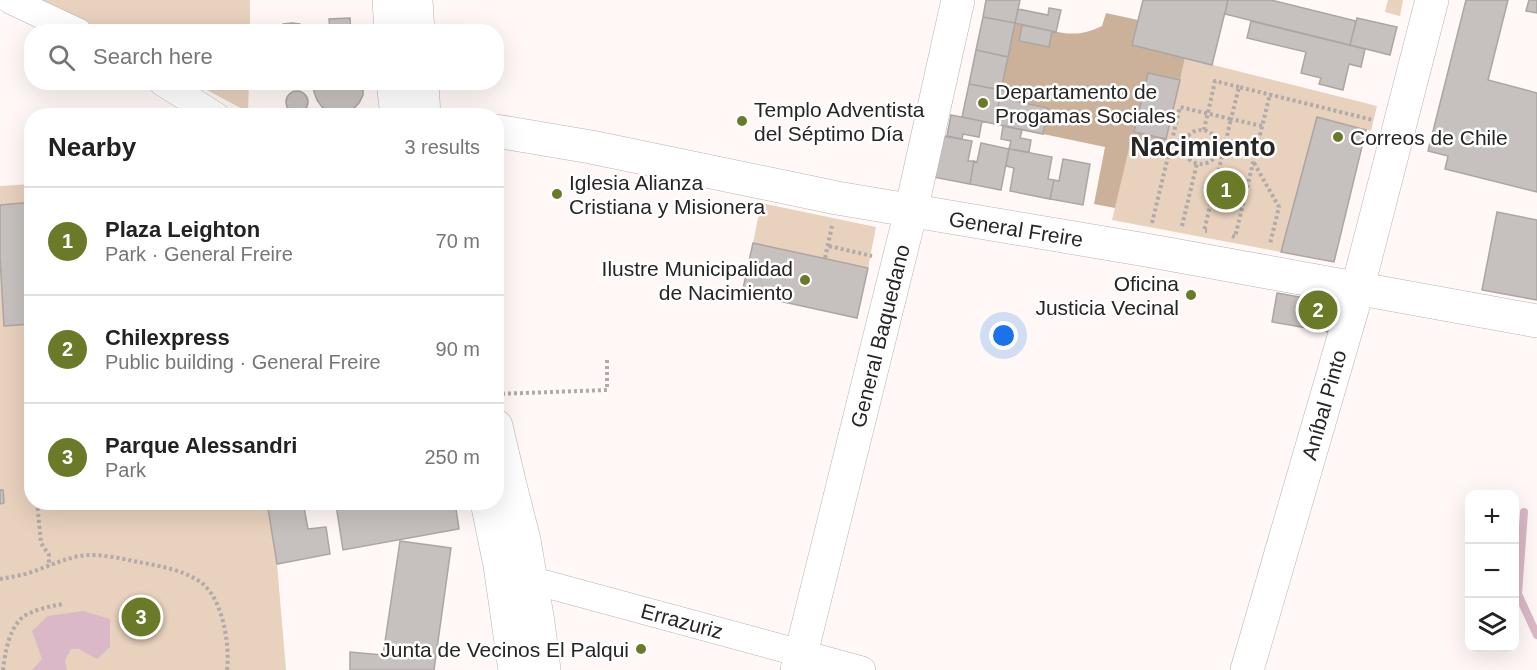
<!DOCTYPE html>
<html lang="en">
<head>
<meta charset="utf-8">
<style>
  body { margin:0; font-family:Arial,sans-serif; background:#f2f2f2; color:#222 }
  .controls { position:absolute; right:18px; bottom:18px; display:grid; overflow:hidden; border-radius:12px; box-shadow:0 6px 24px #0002 }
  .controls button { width:54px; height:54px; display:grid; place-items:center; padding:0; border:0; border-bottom:2px solid #e0e0e0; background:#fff; color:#222; font:30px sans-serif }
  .you { position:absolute; left:1004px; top:336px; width:21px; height:21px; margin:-15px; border:4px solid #fff; border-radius:50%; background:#1a73e8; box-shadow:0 0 0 9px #1a73e833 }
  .badge { display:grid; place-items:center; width:39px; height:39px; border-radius:50%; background:#6a7a28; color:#fff; font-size:20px; font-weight:700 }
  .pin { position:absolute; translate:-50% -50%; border:3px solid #fff; box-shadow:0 2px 6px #0006 }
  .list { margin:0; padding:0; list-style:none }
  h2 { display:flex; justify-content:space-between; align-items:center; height:78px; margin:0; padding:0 24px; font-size:26px }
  h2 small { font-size:20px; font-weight:400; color:#767676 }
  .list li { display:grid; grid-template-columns:39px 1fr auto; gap:18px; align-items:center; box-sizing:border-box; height:108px; padding:0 24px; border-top:2px solid #e0e0e0 }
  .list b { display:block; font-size:22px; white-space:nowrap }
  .list p { margin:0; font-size:20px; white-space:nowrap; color:#767676 }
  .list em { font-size:20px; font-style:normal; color:#767676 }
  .icon { flex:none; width:33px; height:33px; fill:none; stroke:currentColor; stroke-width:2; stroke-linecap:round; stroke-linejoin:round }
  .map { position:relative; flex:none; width:1537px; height:670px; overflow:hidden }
  .search { position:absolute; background:#fff; box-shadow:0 6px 24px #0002; left:24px; top:24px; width:480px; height:66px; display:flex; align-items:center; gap:15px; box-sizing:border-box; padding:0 21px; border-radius:24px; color:#767676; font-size:22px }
  .panel { position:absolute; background:#fff; box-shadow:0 6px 24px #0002; left:24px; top:108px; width:480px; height:402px; border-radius:24px }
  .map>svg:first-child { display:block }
  .green { fill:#e8d1bd }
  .forest { fill:#ccb19a }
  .water { fill:#dbb8c7 }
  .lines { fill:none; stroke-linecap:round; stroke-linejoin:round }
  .stream { stroke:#dbb8c7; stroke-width:8 }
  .building { fill:#c6c1be; stroke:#aba5a3; stroke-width:1.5 }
  .minor-casing { stroke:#b8b2b1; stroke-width:28 }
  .major-casing { stroke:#b8b2b1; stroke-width:34 }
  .path { stroke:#b0aaaa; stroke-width:4; stroke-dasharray:3 3; stroke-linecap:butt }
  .minor { stroke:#fff; stroke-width:27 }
  .major { stroke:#fff; stroke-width:33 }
  .poi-dot { fill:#6a7a28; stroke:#fff; stroke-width:2 }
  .labels { text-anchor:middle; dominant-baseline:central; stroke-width:5; stroke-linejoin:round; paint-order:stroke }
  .poi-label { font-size:21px; fill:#282525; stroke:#fff; text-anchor:start }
  .street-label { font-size:21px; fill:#282525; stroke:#fff }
  .district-label { font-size:27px; font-weight:bold; fill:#282525; stroke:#fff }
</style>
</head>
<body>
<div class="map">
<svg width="1537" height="670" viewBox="0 0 1537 670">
  <rect width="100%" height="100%" fill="#fff8f7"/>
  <path class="green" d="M40,0H250V31H98Z
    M1388,0H1403L1400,16L1385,12Z
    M1185,58L1377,106L1371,131L1317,117L1281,252L1112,220L1130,145L1162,153Z
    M194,83H249L248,112Z
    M31,184L32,502L267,503L277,564L286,670H0V186Z
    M761,203L876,227L868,268L753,243Z"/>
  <path class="forest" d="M1106,13L1138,20L1132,45L1185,58L1180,80L1148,74L1134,131L1166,139L1162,153L1130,145L1115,208L1094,204L1105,147L1043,134L1048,108L1014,101L1015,93L1001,90L1015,23L1022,25L1019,41L1049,47L1052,31C1073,35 1083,35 1102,26Z"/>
  <path class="water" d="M83,611L110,619V647L97,659L79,649H71L65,660L67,670H32L42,659L32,631L48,616Z"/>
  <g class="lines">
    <path class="stream" d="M1524,512L1518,594L1537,635"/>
  </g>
  <path class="building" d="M986,0H1020L1015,23L983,17Z
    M1143,0H1228L1212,65L1132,45Z
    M1228,0H1271L1356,21L1350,45L1225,14Z
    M1466,0H1508L1488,80L1537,93V192L1445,169L1448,156L1428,151Z
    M1529,0H1537V13L1526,11Z
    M1049,8L1061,10L1056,32L1015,23L1018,9L1048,15Z
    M983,17L1015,23L1008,57L976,50Z
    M350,18L351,32H330L329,19Z
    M1357,18L1397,27L1390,55L1350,45Z
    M1251,21L1365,49L1361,67L1349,64L1343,90L1319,84L1321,78L1301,73L1306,52L1247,38Z
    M292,23L300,24L311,32H272L283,24Z
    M1022,25L1052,31L1049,47L1019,41Z
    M976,50L1008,57L1001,90L969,84Z
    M1148,73L1180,80L1166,139L1134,132Z
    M314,82H363V95L359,103L353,109L346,112L337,113L329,111L322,107L317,100L314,92Z
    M969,84L1001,90L995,124L962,117Z
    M1001,90L1015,93L1014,101L1048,108L1043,134L995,124Z
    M286 102a11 11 0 1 1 22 0a11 11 0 1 1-22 0Z
    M951,115L982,121L979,137L963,134L962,139L947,136Z
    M1317,117L1366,130L1334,262L1281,252Z
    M1003,126L1022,130L1020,138L1031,140L1029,152L1009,149L1011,141L1001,139Z
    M943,136L972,141L968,161H974L970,184L933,177Z
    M981,143L1009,149L1001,190L970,184L974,161L977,162Z
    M1009,149L1052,157L1048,179L1054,180L1050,199L1010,191L1014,168L1006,166Z
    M1063,159L1090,164L1083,205L1050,199L1054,180L1059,181Z
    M32,202V324L4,326L0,257V205Z
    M1497,212L1537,220V300L1482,290Z
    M753,243L868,268L857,318L742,293Z
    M1277,293L1334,303L1329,332L1272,322Z
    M0,490H3L4,503L0,504Z
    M267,502H303L308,529L326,527L330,554L277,564Z
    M352,502H455L459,529L343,550L336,505Z
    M400,541L451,548L434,670H350V652L383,655Z"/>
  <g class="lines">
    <g class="minor-casing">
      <path id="minor" d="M10,0L78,32
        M162,82L216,116
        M512,583L531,580L862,670"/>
    </g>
    <g class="major-casing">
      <path id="major" d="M389,0L391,32
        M416,0L418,32
        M393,82L397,116
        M422,82L424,116
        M496,131L591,147L837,198L1146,250L1537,321
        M496,426L509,481L524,540L538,622L544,670
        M487,502L500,565L515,670
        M797,670L911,211L958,0
        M1247,670L1353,306L1432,0"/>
    </g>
    <path class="path" d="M1262,126L1231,119L1239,87L1373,120
      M1184 147a17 17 0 1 1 34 0a17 17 0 1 1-34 0Z
      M1204,130L1215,81L1239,87
      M1172,141L1184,144
      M1254,163L1279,207L1270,244
      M1152,223L1180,107L1231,119L1204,231H1207
      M1182,226L1197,163
      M1232,236L1235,237L1270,94
      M829,246L872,256
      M825,258L832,226
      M496,394L607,390V359
      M28,398L32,439
      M37,502L41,543L49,555V566
      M0,579C13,577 28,574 40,569C53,564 65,559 79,556C98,553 119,558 138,562C160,566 185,570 203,584C223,601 230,645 227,670
      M3,670C5,653 9,628 23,617C32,610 54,605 64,604"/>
    <use href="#minor" class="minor"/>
    <use href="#major" class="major"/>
  </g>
  <g class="poi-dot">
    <circle cx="983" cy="103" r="6"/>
    <circle cx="742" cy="121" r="6"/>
    <circle cx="1338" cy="137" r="6"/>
    <circle cx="557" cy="194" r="6"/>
    <circle cx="805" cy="280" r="6"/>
    <circle cx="1191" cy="295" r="6"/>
    <circle cx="641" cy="649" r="6"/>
  </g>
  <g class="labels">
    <g class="poi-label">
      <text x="995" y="91">Departamento de<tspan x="995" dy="24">Progamas Sociales</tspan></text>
      <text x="754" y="109">Templo Adventista<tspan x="754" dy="24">del Séptimo Día</tspan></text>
      <text x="1350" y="137">Correos de Chile</text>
      <text x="569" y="182">Iglesia Alianza<tspan x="569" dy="24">Cristiana y Misionera</tspan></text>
      <text x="793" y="268" text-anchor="end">Ilustre Municipalidad<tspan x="793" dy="24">de Nacimiento</tspan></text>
      <text x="1179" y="283" text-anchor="end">Oficina<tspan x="1179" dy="24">Justicia Vecinal</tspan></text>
      <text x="629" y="649" text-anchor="end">Junta de Vecinos El Palqui</text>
    </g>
    <g class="street-label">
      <text transform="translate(1016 229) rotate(9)">General Freire</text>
      <text transform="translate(880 336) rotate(-76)">General Baquedano</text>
      <text transform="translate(1324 405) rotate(-74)">Aníbal Pinto</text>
      <text transform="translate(682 621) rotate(15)">Errazuriz</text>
    </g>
    <g class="district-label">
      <text x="1203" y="147">Nacimiento</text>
    </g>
  </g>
</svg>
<div class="controls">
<button>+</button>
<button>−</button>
<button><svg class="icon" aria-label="layers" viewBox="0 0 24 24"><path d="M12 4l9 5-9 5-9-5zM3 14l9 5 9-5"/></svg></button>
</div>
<div class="you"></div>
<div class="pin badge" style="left:1226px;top:190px">1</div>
<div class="pin badge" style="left:1318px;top:310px">2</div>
<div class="pin badge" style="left:141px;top:617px">3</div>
<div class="search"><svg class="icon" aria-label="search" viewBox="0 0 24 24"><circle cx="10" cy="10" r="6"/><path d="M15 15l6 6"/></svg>Search here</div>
<section class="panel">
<h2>Nearby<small>3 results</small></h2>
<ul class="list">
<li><span class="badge">1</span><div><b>Plaza Leighton</b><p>Park · General Freire</p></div><em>70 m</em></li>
<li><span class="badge">2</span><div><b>Chilexpress</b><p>Public building · General Freire</p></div><em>90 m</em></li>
<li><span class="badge">3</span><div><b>Parque Alessandri</b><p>Park</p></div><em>250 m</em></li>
</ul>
</section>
</div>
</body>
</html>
